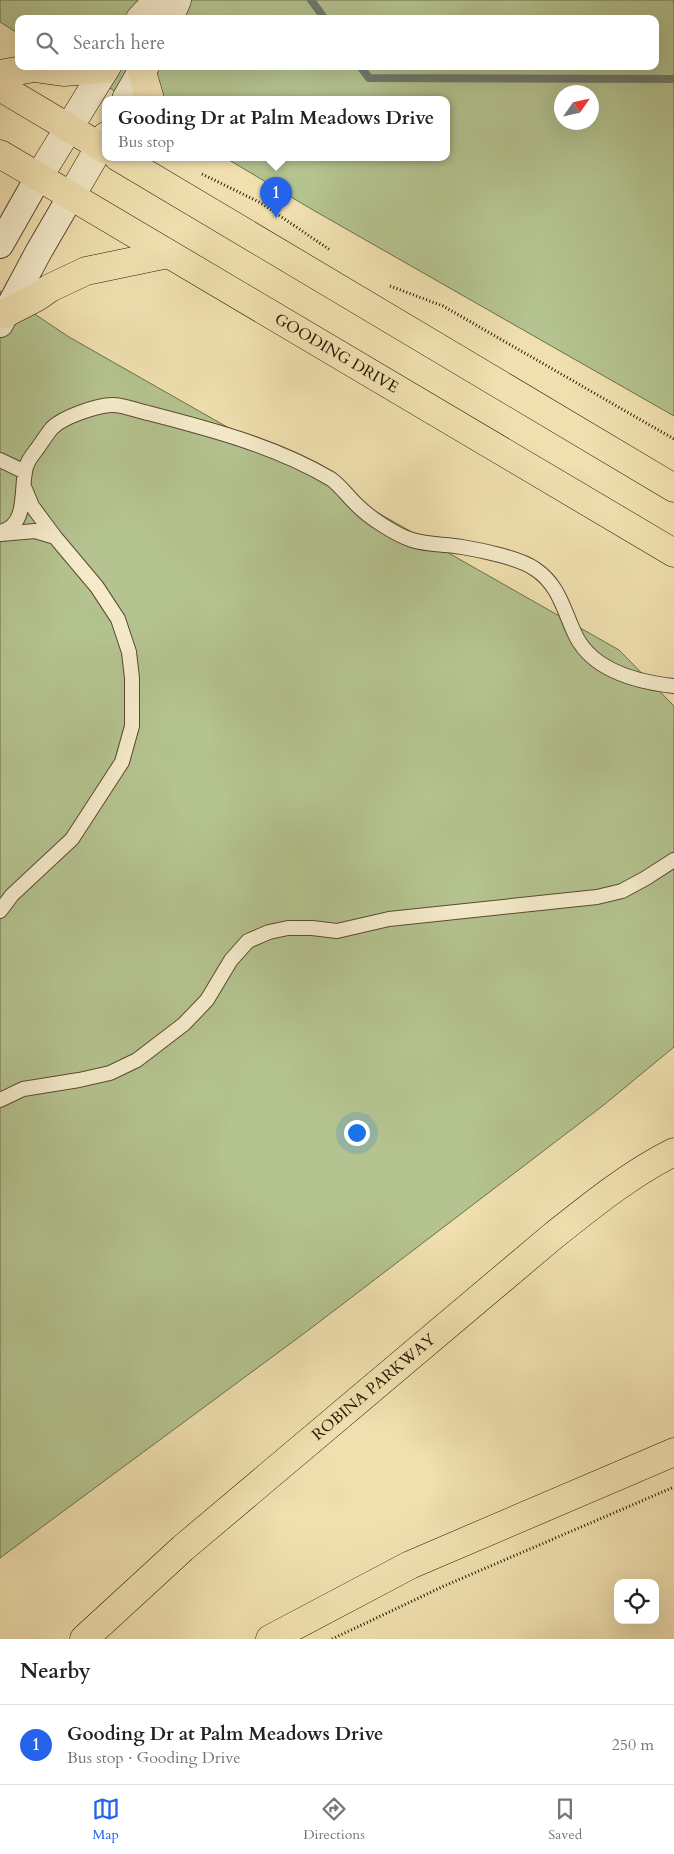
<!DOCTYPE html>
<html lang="en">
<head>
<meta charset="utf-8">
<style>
  body { margin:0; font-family:Cardo,serif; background:#f2f2f2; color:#222 }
  .controls { position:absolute; right:15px; bottom:15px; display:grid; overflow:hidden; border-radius:10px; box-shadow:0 5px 20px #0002 }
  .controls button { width:45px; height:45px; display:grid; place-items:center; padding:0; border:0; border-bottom:1px solid #e0e0e0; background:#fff; color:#222; font:25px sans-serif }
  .compass { position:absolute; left:554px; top:85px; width:45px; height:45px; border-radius:50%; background:#fff; box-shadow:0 5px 20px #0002; rotate:56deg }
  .you { position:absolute; left:356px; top:1132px; width:18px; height:18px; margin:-12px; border:4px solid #fff; border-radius:50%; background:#1a73e8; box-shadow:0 0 0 8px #1a73e833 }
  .badge { display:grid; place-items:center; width:32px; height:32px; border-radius:50%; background:#2563eb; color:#fff; font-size:16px; font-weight:700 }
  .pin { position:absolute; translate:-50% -41px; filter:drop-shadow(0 1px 2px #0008) }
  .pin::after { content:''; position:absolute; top:26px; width:18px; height:15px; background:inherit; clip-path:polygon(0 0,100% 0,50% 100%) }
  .popup { position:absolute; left:102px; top:96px; width:348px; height:65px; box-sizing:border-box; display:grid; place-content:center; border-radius:10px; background:#fff; filter:drop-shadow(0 1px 4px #0005); font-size:16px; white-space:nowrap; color:#767676 }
  .popup b { font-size:19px; color:#222 }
  .popup::after { content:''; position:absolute; left:50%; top:100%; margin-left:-10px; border:10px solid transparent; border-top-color:#fff }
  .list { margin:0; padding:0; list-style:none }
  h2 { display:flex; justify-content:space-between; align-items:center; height:65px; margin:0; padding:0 20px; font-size:21px }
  h2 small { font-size:16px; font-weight:400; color:#767676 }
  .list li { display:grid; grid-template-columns:32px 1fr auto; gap:15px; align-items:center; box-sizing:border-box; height:80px; padding:0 20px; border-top:1px solid #e0e0e0 }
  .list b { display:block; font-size:19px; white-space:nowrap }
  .list p { margin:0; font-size:16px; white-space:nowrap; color:#767676 }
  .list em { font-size:16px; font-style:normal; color:#767676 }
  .icon { flex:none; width:28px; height:28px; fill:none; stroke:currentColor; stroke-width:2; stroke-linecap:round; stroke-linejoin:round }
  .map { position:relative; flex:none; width:674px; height:1639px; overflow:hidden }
  .search { position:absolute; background:#fff; box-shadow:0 5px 20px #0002; left:15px; right:15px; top:15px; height:55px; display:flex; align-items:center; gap:12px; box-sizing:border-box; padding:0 18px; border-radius:10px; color:#767676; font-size:19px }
  .sheet { height:145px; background:#fff }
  nav { display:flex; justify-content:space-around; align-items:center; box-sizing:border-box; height:70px; border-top:1px solid #e0e0e0; background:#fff; font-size:14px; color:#767676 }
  nav a { display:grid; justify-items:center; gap:2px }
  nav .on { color:#2563eb }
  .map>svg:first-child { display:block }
  .green { fill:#b4c38f; stroke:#6e6e4b; fill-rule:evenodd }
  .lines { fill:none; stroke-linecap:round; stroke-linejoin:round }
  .stream { stroke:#6f7a6f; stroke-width:8 }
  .lane-casing { stroke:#5a4a31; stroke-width:16 }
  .street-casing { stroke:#5a4a31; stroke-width:28 }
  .secondary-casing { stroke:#281807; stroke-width:29 }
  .primary-casing { stroke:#281807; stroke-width:29 }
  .path { stroke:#281807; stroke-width:3; stroke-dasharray:1 2.5; stroke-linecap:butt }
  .lane { stroke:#f5ebcb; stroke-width:14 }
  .street { stroke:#f5ebcb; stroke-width:26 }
  .secondary { stroke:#f5ebcb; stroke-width:28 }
  .primary { stroke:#f0e0af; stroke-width:28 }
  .labels { text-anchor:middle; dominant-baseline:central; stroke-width:4; stroke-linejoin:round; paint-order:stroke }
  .street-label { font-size:16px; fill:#281807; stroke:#f5ebcb }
</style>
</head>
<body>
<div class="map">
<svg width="674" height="1639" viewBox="0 0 674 1639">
  <rect width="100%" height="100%" fill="#f0e0af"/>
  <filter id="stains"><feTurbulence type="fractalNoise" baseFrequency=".004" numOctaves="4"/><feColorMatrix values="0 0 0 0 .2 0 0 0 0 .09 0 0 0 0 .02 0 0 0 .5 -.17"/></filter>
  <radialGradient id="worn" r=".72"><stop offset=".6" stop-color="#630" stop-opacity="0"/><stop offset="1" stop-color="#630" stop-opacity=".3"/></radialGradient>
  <path class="green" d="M0,0H674V416L313,210L224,157H446V99H128L73,66H655V19H19V34L0,22ZM562,92H592V122H562Z
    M0,291L69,337L619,650L674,706V1047L605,1104L310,1329L0,1558Z"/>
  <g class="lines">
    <path class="stream" d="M311,0L325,19
      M360,66L369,78L674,79"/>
    <g class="lane-casing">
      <path id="lane" d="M0,460L25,472
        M25,489L32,506L55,537
        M0,532C29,526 20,488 26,467C28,460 33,454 37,449C42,442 47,434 52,428C63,417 95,406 111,405C122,404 137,411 148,413C210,429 275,446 331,479C341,486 349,498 358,506C370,518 396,535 412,540C428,545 446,544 462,547C480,550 520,558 535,569C558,584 563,608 574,632C590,670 637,682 674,686
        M0,911L12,895L72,839L122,762L132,726V678L129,652L118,619L97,587L55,537L35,531L1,534
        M0,1100L23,1089L79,1080L110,1073L137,1060L184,1024L207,1000L231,960L248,941L269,932L288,928H312L337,931L389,919L597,897L622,891L646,878L674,860"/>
    </g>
    <g class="street-casing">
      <path id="street" d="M0,245L38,178
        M0,324L39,251L71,196"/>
    </g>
    <g class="secondary-casing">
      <path id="secondary" d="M140,19L158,0
        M169,19L177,0
        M126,99L145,66
        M38,178L107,66
        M71,196L106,136"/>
    </g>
    <g class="primary-casing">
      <g id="primary">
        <path d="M142,72L150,99"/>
        <path d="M0,74L34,68L63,72L105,69"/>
        <path d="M0,87L106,150"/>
        <path id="s1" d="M0,154L674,553"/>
        <path d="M118,157L674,488"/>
        <path d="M4,314L37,297L50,288L86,271L168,254"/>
        <path id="s2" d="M84,1639L183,1548L553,1236C592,1205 630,1174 674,1152"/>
        <path d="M270,1639L410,1565L674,1452"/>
      </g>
    </g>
    <path class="path" d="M202,174L261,203L330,250
      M390,286L443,306L674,439
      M332,1639L444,1586L674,1487"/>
    <use href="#lane" class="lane"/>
    <use href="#street" class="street"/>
    <use href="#secondary" class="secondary"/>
    <use href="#primary" class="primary"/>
  </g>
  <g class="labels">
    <g class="street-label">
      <text stroke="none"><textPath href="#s1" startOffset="391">GOODING DRIVE</textPath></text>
      <text stroke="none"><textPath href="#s2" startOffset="384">ROBINA PARKWAY</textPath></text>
    </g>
  </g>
  <rect width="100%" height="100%" filter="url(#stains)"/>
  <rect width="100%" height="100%" fill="url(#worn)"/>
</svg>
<div class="controls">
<button><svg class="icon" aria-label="locate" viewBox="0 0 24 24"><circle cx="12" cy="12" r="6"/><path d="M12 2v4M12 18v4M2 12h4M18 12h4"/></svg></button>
</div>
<svg class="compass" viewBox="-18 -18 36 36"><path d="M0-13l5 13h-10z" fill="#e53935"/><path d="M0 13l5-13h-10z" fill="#767676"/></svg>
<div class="you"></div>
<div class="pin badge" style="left:276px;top:218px">1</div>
<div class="popup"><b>Gooding Dr at Palm Meadows Drive</b>Bus stop</div>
<div class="search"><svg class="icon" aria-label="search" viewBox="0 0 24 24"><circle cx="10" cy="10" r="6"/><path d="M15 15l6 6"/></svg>Search here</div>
</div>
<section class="sheet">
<h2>Nearby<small></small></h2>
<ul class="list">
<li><span class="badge">1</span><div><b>Gooding Dr at Palm Meadows Drive</b><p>Bus stop · Gooding Drive</p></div><em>250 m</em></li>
</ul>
</section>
<nav>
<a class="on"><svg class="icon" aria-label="map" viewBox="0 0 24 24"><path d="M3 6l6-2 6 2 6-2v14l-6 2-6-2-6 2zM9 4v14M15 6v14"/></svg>Map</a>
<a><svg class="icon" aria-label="directions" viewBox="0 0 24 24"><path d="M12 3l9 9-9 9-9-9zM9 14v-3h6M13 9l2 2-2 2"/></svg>Directions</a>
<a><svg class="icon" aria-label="saved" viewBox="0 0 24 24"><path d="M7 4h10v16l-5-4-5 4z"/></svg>Saved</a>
</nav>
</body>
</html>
